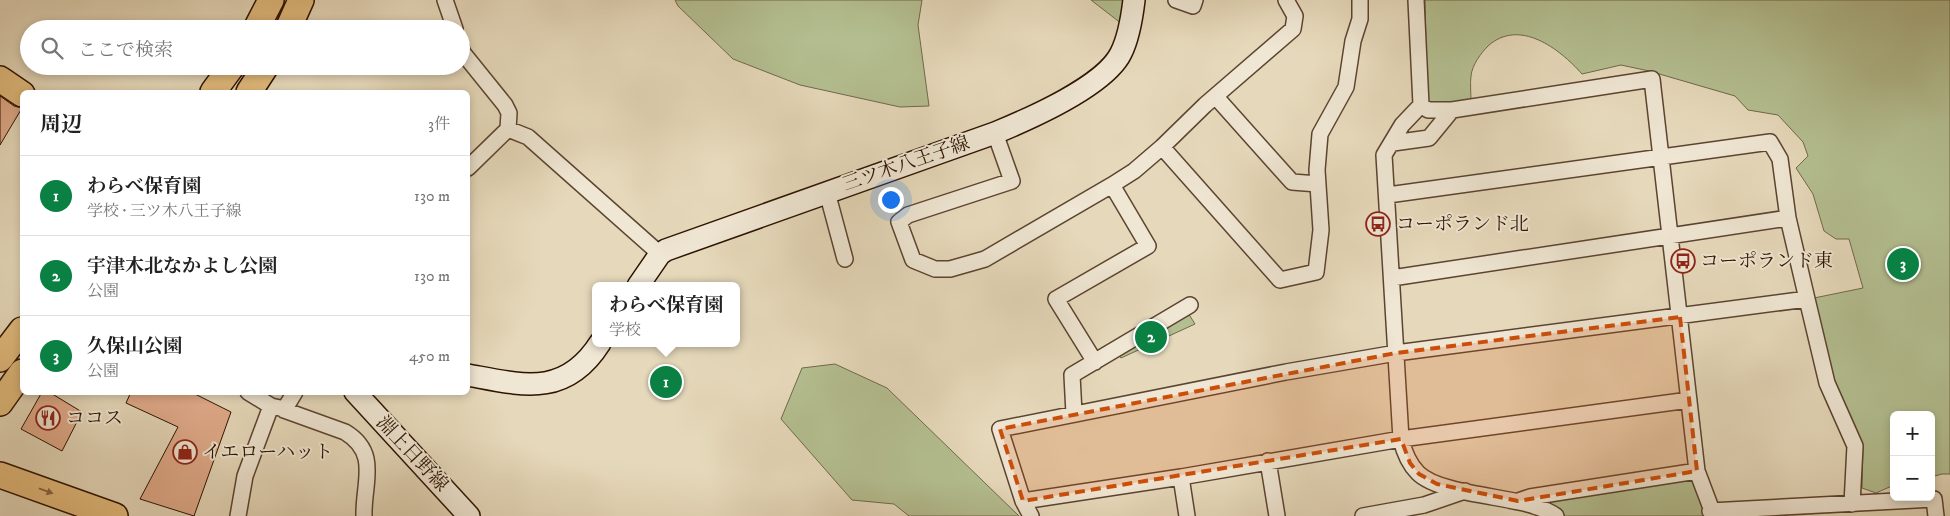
<!DOCTYPE html>
<html lang="ja">
<head>
<meta charset="utf-8">
<style>
  body { margin:0; font-family:"IM FELL DW Pica","Noto Serif JP",serif; background:#f2f2f2; color:#222 }
  .controls { position:absolute; right:15px; bottom:15px; display:grid; overflow:hidden; border-radius:8px; box-shadow:0 2px 8px #0003 }
  .controls button { width:45px; height:45px; display:grid; place-items:center; padding:0; border:0; border-bottom:1px solid #e0e0e0; background:#fff; color:#222; font:25px sans-serif }
  .you { position:absolute; left:890px; top:199px; width:18px; height:18px; margin:-12px; border:4px solid #fff; border-radius:50%; background:#1a73e8; box-shadow:0 0 0 8px #1a73e833 }
  .badge { display:grid; place-items:center; width:32px; height:32px; border-radius:50%; background:#0b8043; color:#fff; font-size:16px; font-weight:700 }
  .pin { position:absolute; translate:-50% -50%; border:2px solid #fff; box-shadow:0 1px 5px #0006 }
  .popup { position:absolute; left:592px; top:282px; width:148px; height:65px; box-sizing:border-box; display:grid; place-content:center; border-radius:8px; background:#fff; filter:drop-shadow(0 1px 4px #0005); font-size:16px; white-space:nowrap; color:#767676 }
  .popup b { font-size:19px; color:#222 }
  .popup::after { content:''; position:absolute; left:50%; top:100%; margin-left:-10px; border:10px solid transparent; border-top-color:#fff }
  .list { margin:0; padding:0; list-style:none }
  h2 { display:flex; justify-content:space-between; align-items:center; height:65px; margin:0; padding:0 20px; font-size:21px }
  h2 small { font-size:16px; font-weight:400; color:#767676 }
  .list li { display:grid; grid-template-columns:32px 1fr auto; gap:15px; align-items:center; box-sizing:border-box; height:80px; padding:0 20px; border-top:1px solid #e0e0e0 }
  .list b { display:block; font-size:19px; white-space:nowrap }
  .list p { margin:0; font-size:16px; white-space:nowrap; color:#767676 }
  .list em { font-size:16px; font-style:normal; color:#767676 }
  .icon { flex:none; width:28px; height:28px; fill:none; stroke:currentColor; stroke-width:2; stroke-linecap:round; stroke-linejoin:round }
  .map { position:relative; flex:none; width:1950px; height:516px; overflow:hidden }
  .search { position:absolute; background:#fff; box-shadow:0 2px 8px #0003; left:20px; top:20px; width:450px; height:55px; display:flex; align-items:center; gap:12px; box-sizing:border-box; padding:0 18px; border-radius:28px; color:#767676; font-size:19px }
  .panel { position:absolute; background:#fff; box-shadow:0 2px 8px #0003; left:20px; top:90px; width:450px; height:305px; border-radius:8px }
  .map>svg:first-child { display:block }
  .green { fill:#b4bf91; stroke:#706949 }
  .building { fill:#e1ab8b; stroke:#2d1301 }
  .lines { fill:none; stroke-linecap:round; stroke-linejoin:round }
  .minor-casing { stroke:#5b4430; stroke-width:18 }
  .secondary-casing { stroke:#2d1301; stroke-width:24 }
  .trunk-casing { stroke:#2d1301; stroke-width:28 }
  .minor { stroke:#efe6d3; stroke-width:15 }
  .secondary { stroke:#efe6d3; stroke-width:21 }
  .trunk { stroke:#e3bc7e; stroke-width:25 }
  .oneway { fill:#886840 }
  .marked { fill:#cc4e0a; fill-opacity:0.2; stroke:#cc4e0a; stroke-width:4; stroke-dasharray:10 6; stroke-linejoin:round }
  .labels { text-anchor:middle; dominant-baseline:central; stroke-width:4; stroke-linejoin:round; paint-order:stroke }
  .street-label { font-size:19px; fill:#2d1301; stroke:#efe6d3 }
  .poi-label { font-size:19px; fill:#2d1301; stroke:#efe6d3; text-anchor:start }
</style>
</head>
<body>
<div class="map">
<svg width="1950" height="516" viewBox="0 0 1950 516">
  <rect width="100%" height="100%" fill="#e6d9bb"/>
  <filter id="stains"><feTurbulence type="fractalNoise" baseFrequency=".004" numOctaves="4"/><feColorMatrix values="0 0 0 0 .2 0 0 0 0 .09 0 0 0 0 .02 0 0 0 .5 -.17"/></filter>
  <radialGradient id="worn" r=".72"><stop offset=".6" stop-color="#630" stop-opacity="0"/><stop offset="1" stop-color="#630" stop-opacity=".3"/></radialGradient>
  <path class="green" d="M675,0H922L918,25L929,106L900,107L800,85L733,59L678,6Z
    M1091,0H1123L1122,24Z
    M1425,0H1950V474H1942L1931,477V415H1894V485L1876,493L1862,488L1863,445L1833,377L1814,298L1863,288L1849,239H1836L1824,231L1813,194L1796,168L1808,156L1803,142L1778,115L1748,110L1735,96L1649,71L1621,65L1582,74C1559,48 1519,18 1488,46C1481,53 1472,65 1471,76C1470,84 1471,94 1471,102L1432,104L1427,99Z
    M1185,308L1195,324L1121,358L1114,350Z
    M835,364L887,388L1019,516H909L894,504L852,500L781,419L802,368Z
    M1697,471L1714,516H1556L1530,497Z"/>
  <path class="building" d="M0,96L14,106L22,108L0,145Z
    M42,392H49L82,412L62,451L21,429Z
    M131,392H191L231,412L194,516L140,499L178,427L126,403Z"/>
  <g class="lines">
    <g class="minor-casing">
      <path id="minor" d="M445,0L455,29
        M1176,0L1193,6L1195,0
        M1416,0L1421,105
        M461,47L463,53L505,105L509,113L508,129
        M1216,97L1292,182L1318,184
        M995,133L1012,181L908,215L899,222L913,260L935,269H950L985,259L1112,185L1134,171L1162,147L1205,105L1293,29L1295,16L1286,0
        M1393,143L1429,138L1452,110
        M1162,147L1280,280L1316,272L1321,230L1317,170L1320,134L1346,87L1353,41L1360,19V0
        M468,168L508,129L528,137L660,254
        M827,192L845,259
        M1392,278L1788,218
        M1807,299L1827,383L1855,446L1852,504
        M1095,362L1056,299L1148,246L1112,185
        M248,392L271,406L280,408
        M295,392L284,410L345,432C380,453 363,483 364,516
        M1074,414L1072,375L1190,305
        M1268,461L1277,516
        M1181,477L1401,439L1689,400
        M1023,501L1181,477L1187,516
        M1518,501L1530,497L1697,471
        M1710,511L1934,499L1936,516
        M238,516L245,476L271,406
        M1031,516L1023,501L1000,429L1286,372L1396,353L1807,299L1788,218L1780,159L1770,142L1388,195
        M1363,516L1424,505L1465,491
        M1556,516C1548,510 1540,508 1531,505C1502,496 1438,493 1418,473C1408,463 1404,452 1401,439L1384,155L1402,125L1421,105L1428,110H1452L1652,79L1697,471L1714,516"/>
    </g>
    <g class="secondary-casing">
      <path id="secondary" d="M638,286L660,254L666,250L995,133C1029,119 1105,86 1121,53C1129,37 1132,17 1134,0
        M468,375C522,385 565,398 600,343
        M355,392L469,516"/>
    </g>
    <g class="trunk-casing">
      <path id="trunk" d="M256,29L271,0
        M288,29L301,0
        M0,79L22,94
        M213,92L232,66
        M249,92L266,66
        M0,359L22,330
        M0,403L22,372
        M0,475L115,516"/>
    </g>
    <use href="#minor" class="minor"/>
    <use href="#secondary" class="secondary"/>
    <use href="#trunk" class="trunk"/>
  </g>
  <defs><path id="oneway-solid" d="M-6-.8H1V-3.2L6.5 0L1 3.2V.8H-6Z" transform="scale(1.25)"/></defs>
  <use class="oneway" href="#oneway-solid" transform="translate(46 491) rotate(20)"/>
  <path class="marked" d="M1680,317L1697,471L1518,501L1437,484L1419,474L1410,463L1401,439L1023,501L1000,429L1396,353Z"/>
  <defs>
    <g id="bus-ring" transform="scale(1.25)"><circle r="9.5" fill="#efe6d3" stroke="#8f2418" stroke-width="1.5"/><path d="M-5-6H5V4H4V6H2V4H-2V6H-4V4H-5ZM-3.5-4V0h7V-4ZM-3.5 1.2v1.5H-2V1.2ZM2 1.2v1.5H3.5V1.2Z" fill="#8f2418"/></g>
    <g id="restaurant-ring" transform="scale(1.25)"><circle r="9.5" fill="#efe6d3" stroke="#8f2418" stroke-width="1.5"/><path d="M-5-6h1v4h1v-4h1v4h1v-4h1v5L-1.5 .5V6h-2V.5L-5-1ZM5-6V6H3V1.5H1.5Q1.5-4 5-6Z" fill="#8f2418"/></g>
    <g id="shop-ring" transform="scale(1.25)"><circle r="9.5" fill="#efe6d3" stroke="#8f2418" stroke-width="1.5"/><path d="M-5-2.5h2.3a2.7 3.5 0 0 1 5.4 0H5L5.5 6h-11ZM-1.5-2.5h3a1.5 2.3 0 0 0-3 0Z" fill="#8f2418"/></g>
  </defs>
  <g fill-rule="evenodd">
    <use href="#bus-ring" x="1378" y="224"/>
    <use href="#bus-ring" x="1683" y="261"/>
    <use href="#restaurant-ring" x="48" y="418"/>
    <use href="#shop-ring" x="185" y="452"/>
  </g>
  <g class="labels">
    <g class="street-label">
      <text transform="translate(906 164) rotate(-19)">三ツ木八王子線</text>
      <text transform="translate(412 454) rotate(47)">淵上日野線</text>
    </g>
    <g class="poi-label">
      <text x="1396" y="224">コーポランド北</text>
      <text x="1700" y="261">コーポランド東</text>
      <text x="66" y="418">ココス</text>
      <text x="202" y="452">イエローハット</text>
    </g>
  </g>
  <rect width="100%" height="100%" filter="url(#stains)"/>
  <rect width="100%" height="100%" fill="url(#worn)"/>
</svg>
<div class="controls">
<button>+</button>
<button>−</button>
</div>
<div class="you"></div>
<div class="pin badge" style="left:666px;top:382px">1</div>
<div class="popup"><b>わらべ保育園</b>学校</div>
<div class="pin badge" style="left:1151px;top:337px">2</div>
<div class="pin badge" style="left:1903px;top:264px">3</div>
<div class="search"><svg class="icon" aria-label="search" viewBox="0 0 24 24"><circle cx="10" cy="10" r="6"/><path d="M15 15l6 6"/></svg>ここで検索</div>
<section class="panel">
<h2>周辺<small>3件</small></h2>
<ul class="list">
<li><span class="badge">1</span><div><b>わらべ保育園</b><p>学校 · 三ツ木八王子線</p></div><em>130 m</em></li>
<li><span class="badge">2</span><div><b>宇津木北なかよし公園</b><p>公園</p></div><em>130 m</em></li>
<li><span class="badge">3</span><div><b>久保山公園</b><p>公園</p></div><em>450 m</em></li>
</ul>
</section>
</div>
</body>
</html>
